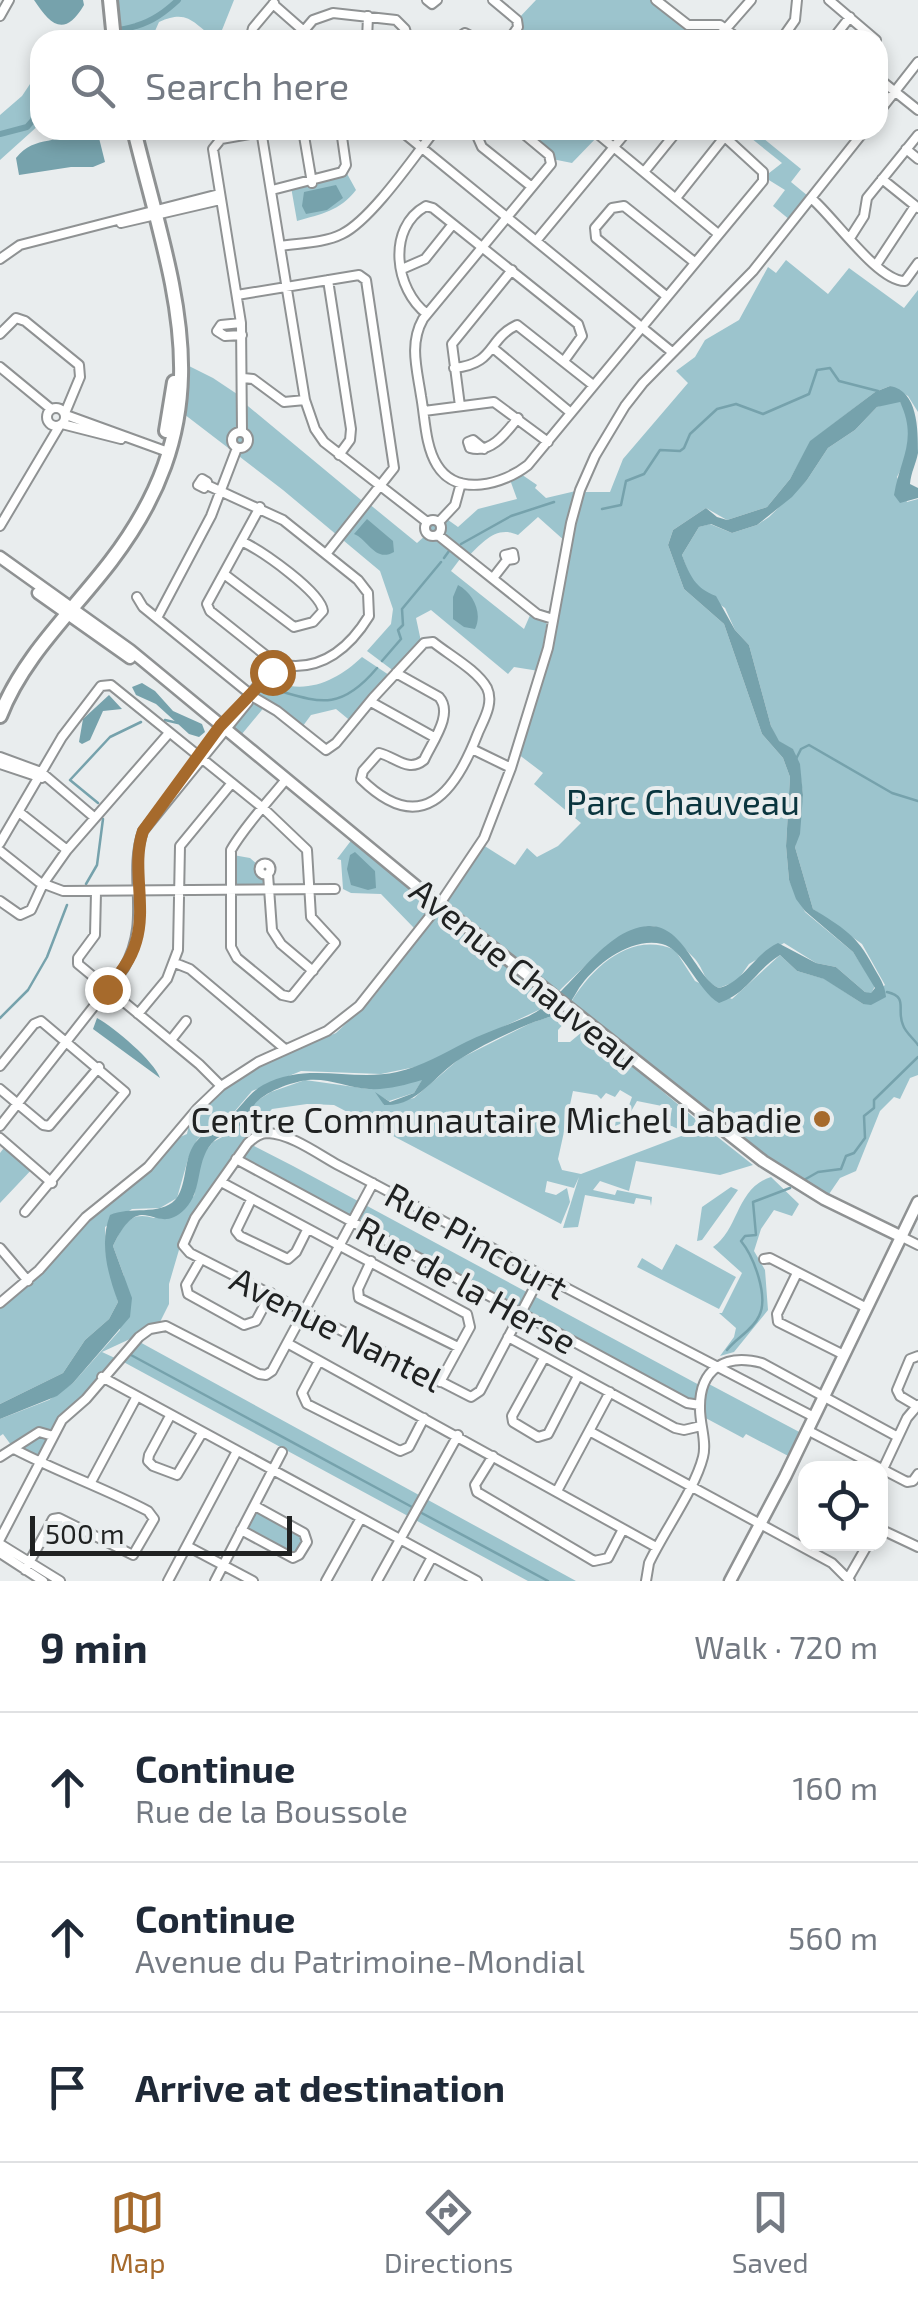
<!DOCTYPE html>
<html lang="en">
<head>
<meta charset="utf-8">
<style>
  body { margin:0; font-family:"Exo 2",sans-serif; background:#f6f6f7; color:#1f2937 }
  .controls { position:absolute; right:30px; bottom:30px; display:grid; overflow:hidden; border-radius:20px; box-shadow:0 5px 15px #0003 }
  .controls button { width:90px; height:90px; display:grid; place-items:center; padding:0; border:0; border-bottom:2px solid #e0e1e3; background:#fff; color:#1f2937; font:50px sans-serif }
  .scale { position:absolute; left:30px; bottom:25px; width:262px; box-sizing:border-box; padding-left:10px; border:5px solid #202222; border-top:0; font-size:28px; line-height:35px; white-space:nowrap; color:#202222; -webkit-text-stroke:8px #e9edee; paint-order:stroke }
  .stop { position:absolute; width:30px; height:30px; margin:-22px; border:8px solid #a66a2c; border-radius:50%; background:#fff }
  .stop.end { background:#a66a2c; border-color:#fff; box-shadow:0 2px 10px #0008 }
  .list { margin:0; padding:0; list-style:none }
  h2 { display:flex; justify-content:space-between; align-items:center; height:130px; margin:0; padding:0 40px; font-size:42px }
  h2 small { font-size:32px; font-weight:400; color:#747a83 }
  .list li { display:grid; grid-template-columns:65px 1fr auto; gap:30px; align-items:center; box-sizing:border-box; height:150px; padding:0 40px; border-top:2px solid #e0e1e3 }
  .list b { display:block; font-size:38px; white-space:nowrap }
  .list p { margin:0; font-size:32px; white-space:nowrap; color:#747a83 }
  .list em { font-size:32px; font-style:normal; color:#747a83 }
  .icon { flex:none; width:55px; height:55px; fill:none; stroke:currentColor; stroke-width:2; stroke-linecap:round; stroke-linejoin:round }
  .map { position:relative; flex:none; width:918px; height:1581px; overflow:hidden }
  .search { position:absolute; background:#fff; box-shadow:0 5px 15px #0003; left:30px; right:30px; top:30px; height:110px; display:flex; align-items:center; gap:25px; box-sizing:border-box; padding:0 35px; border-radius:30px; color:#747a83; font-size:38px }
  .sheet { height:580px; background:#fff }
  nav { display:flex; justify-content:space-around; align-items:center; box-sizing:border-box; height:140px; border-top:2px solid #e0e1e3; background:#fff; font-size:28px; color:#747a83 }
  nav a { display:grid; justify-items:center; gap:5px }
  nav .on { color:#a66a2c }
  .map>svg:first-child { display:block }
  .green { fill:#9cc4cd }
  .water { fill:#76a2ac }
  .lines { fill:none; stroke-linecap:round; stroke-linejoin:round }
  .stream { stroke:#76a2ac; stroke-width:2.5 }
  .river { stroke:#76a2ac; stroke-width:6 }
  .minor-casing { stroke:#8f9293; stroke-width:12 }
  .major-casing { stroke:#8f9293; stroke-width:15 }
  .highway-casing { stroke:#8f9293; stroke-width:18 }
  .minor { stroke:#fff; stroke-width:8 }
  .major { stroke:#fff; stroke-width:10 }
  .highway { stroke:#fff; stroke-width:12 }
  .route { stroke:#a66a2c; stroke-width:12 }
  .poi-dot { fill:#a66a2c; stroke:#e9edee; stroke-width:4 }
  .labels { text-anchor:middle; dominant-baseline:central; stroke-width:8; stroke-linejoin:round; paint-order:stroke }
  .park-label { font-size:35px; fill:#0a353e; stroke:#e9edee }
  .street-label { font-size:35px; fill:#202222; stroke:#e9edee }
  .poi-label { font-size:35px; fill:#202222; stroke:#e9edee; text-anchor:end }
</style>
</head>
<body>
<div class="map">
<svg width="918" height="1581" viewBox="0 0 918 1581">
  <rect width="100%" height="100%" fill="#e9edee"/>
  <path class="green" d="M117,0H234L218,40C193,25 190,8 159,22L151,40H118Z
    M536,0H656L688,25L727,29L716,40H509L517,20Z
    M40,69V124L0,160V115L22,96Z
    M519,130H628L614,148L599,135L572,163L552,159Z
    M741,130H753L801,169L791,182L808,196L790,220L773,206L785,190L764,177L782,163Z
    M345,170L356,190C340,211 321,214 297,221L291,187Z
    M786,260L828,294L849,268L904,308L918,290V412L908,396L890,386L875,392L811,441L790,479L767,507L727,520L706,508L673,530L668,545L684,589L724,624L762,734L783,758L790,777L786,846L789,880L805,912L853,952L875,986L871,994L865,992L836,967L816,963L784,943L749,964L737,981L719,988C703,981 705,971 695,959C686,950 671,934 659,928C633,915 574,977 557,993L448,906V899L483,845L515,865L527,848L537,857L558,846L581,823L534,784L543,773L518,754L546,666L574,526L585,492H610L623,459L688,383L676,371L695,357L705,340L739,320L768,267L776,273Z
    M183,363L213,378L243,398V402L366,504L368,503L417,543L427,534L425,525L430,520L439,522L444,517L458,527L478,509L517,499L509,477L518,472L537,485L535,488L546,498L580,490L566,542L538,517L518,535C496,525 482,543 467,558L463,555L451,571L524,629L531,613L547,621L539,671L514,667L508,674L431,610L416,618L422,646L399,670L391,669L367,651L391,624L393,609L380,571L283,490L180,411Z
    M891,402H900C917,429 911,451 897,477L907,502L918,499V1075L910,1078L900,1099L894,1097L880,1111L856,1171L840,1178L827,1197L733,1135L570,1004C591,968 631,930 675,950L695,981L732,999L780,955L797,971L825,979L863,1004L885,985L862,944L813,909L795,847L803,795L799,764L793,750L778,741L771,726L749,645L735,630L725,608L700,591L690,577L682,555L699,527L710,524L732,533L757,525L769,517L807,480L828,448L855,430L877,407Z
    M362,657L392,677L353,723L336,709L311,715L300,730L266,705L237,740L226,730L270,671L279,672L286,665L281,684C312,693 340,678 362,657Z
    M353,838L432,906L414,928L381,894L351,893L343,889L341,860L337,859Z
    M233,855L250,858L259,866V873L266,877L267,885L235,886Z
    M439,913L529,984L545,1007L420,1066L381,1074L301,1071L252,1091L229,1118L208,1129L197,1140L188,1159L177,1198L160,1208L132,1209L105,1227L106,1256L118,1302L109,1319L85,1340L63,1373L0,1404V1307L57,1257L84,1225L145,1175L173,1140L187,1134L190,1120L228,1084L275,1058L336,1033L372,999Z
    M558,1014L566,1021L558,1030V1042H570L582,1032L617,1053L699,1122L683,1131L669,1125L672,1108L637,1101L625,1122L615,1126L616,1119L627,1111L632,1097L620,1090L615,1097L606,1093L601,1099L597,1095L573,1091L558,1159L562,1170L581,1174L705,1127L753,1165L720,1175L636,1161L629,1191L600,1181L593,1190L615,1195L617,1190L652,1197L651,1206L650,1200L636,1198L634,1204L585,1195L578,1227L563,1228L579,1177L574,1188L547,1181L545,1192L556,1195L567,1188L570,1202L561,1224L334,1105L307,1104L272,1109L244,1139L243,1145L248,1143L293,1166L703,1387L707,1383L805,1435L794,1459L746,1434L743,1438L700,1415V1408L518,1318L235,1162L181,1243L169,1284V1304L158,1326L102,1352L117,1359L136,1340L576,1581H528L118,1359L67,1415L39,1462L14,1449L3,1434L0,1436V1419L49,1400L73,1383L120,1330L124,1276L113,1246C123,1226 129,1210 154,1218L194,1196L202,1156L213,1142L235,1130L255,1102L271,1092L305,1080L369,1089L423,1079L414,1093L389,1101L380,1096L384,1105L414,1098L459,1059L531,1023Z
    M7,1144L34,1167L0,1203V1153Z
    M771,1177L799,1204L792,1216L774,1210L761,1229L754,1251L765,1270L768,1310L734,1352L720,1356L734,1337L736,1328L719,1313H722L742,1273L713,1247C739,1230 736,1188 771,1177Z
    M731,1187L738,1190L702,1240L697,1241L702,1207Z
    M676,1244L736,1277L719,1309L637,1267L642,1258L662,1270Z
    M255,1506L307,1535L295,1558L241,1530Z"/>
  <path class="water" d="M34,0H83L84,5C64,39 50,24 34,0Z
    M84,130H97L105,162L93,167H71L19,175L16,158C35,134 60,145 84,130Z
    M336,185L343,198L327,210L306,214L302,206L304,192Z
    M890,386C918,391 918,429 918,453C916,464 911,472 910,484L918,488V498L900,503L894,495C900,459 918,440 900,402L877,407L855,430L828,448L807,480L792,497L757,525L732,533L711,524L699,527L682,555C690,576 695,588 716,596L735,630L749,645L771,726L779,741L793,749L800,764L803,795L800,834L795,847L813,909C842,927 857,935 873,966C879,977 885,984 886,997L871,1005L863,1004L824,979L797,971L780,955C756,970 747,994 719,1003C697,990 683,948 662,944C632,937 599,962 582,984C574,994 571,1007 558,1013C549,1018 539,1020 529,1024C506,1034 482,1045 460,1059C434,1075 418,1107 384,1105L375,1092L390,1102L414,1093L422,1080C405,1085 387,1090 369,1089C349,1088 329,1078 308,1080C291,1082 264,1092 254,1105C247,1114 244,1123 235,1130C228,1134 221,1135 215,1140C194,1159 204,1190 185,1209C154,1240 143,1184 113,1246L132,1298L130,1317L73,1383L57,1396L0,1419V1404L63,1373L85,1340L109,1319L118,1302C108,1274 99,1244 110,1215C129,1206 160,1216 175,1200C186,1188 184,1165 191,1150C200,1131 217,1129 231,1116C242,1106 249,1093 263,1085C307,1061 351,1082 397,1072C423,1066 442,1054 466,1042C486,1032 508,1025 529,1016C569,997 601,929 648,926C684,924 696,978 719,988C744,982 754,954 778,943L816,963L836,967L865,992L871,993L875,988L853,952L805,911L796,899L789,880L786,846L790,777L783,758L762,734L724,624L684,589L668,545L673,530L706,508L717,517L727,520L767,507L790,479L810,441L875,392Z
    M367,519L393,541L394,552C375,563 368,539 354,534Z
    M458,585C473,593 483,613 475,629L464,627L453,619V597Z
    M142,683L155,691L173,711L202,724L205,732L199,737L189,734L156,704L136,695L132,687Z
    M109,695L122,709L103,711L90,740L82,744L79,742L83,719Z
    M355,852L375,871L376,888L368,890L351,885L347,869L350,855Z
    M97,1018C114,1027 155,1062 160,1078L93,1029Z"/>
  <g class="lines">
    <path class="stream" d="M602,509L621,505L626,481L644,474L660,450L680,451L684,448L690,434L717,409L736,404L763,414L809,394L817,370L830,368L839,381L878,391
      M461,544L511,516L554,502
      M444,558L449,551
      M382,661L401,639L398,630L403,625L402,609L441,562
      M269,688C319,702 339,713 377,668
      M165,720L178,723
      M796,759L801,749L809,745L892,793L918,801
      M98,803L70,780L110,737L141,722
      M86,884L97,865L103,819
      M887,992C909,997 896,1009 903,1025C905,1032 914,1039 918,1045
      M0,1018L28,990L47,957L67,905
      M804,1180L818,1172L841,1169L846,1156L854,1153L865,1138L864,1116L874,1108V1100L918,1057
      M727,1350C736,1338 753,1330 759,1316C769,1297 754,1257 741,1241L745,1236L756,1235L753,1202L790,1188
      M131,1355L412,1507
      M418,1511L548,1581"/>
    <path class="river" d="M90,40C102,30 121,31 136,26C153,21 165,12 178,0
      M0,134L27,127L40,112"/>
    <g class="minor-casing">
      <path id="minor" d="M427,0L432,4L437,0
        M493,0L517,20L518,27L509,40
        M656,0L688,25H720L740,40
        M829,0L876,40
        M273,4L314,40
        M0,16L9,0
        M250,40L253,28L274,3
        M296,40L313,20L333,13L396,20L405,29L408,40
        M367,40L368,16
        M455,40L465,33L478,40
        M716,40L751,0
        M781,40L795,20L797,0
        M832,40L850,17
        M878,78L918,110
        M878,113L918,62
        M261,130L305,400L315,429L324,442L427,522
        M303,130L312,183
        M400,130L672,352
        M484,130L478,138L482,147L532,187
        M519,130L549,155L551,164L423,319C409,344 417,369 421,396C425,417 425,446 437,465C457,498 504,484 528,465L763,181V172L726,138
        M599,135L717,233
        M906,149L918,159
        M644,172L678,130
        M882,179L918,208
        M272,190L342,172L346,165L341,130
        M676,198L730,130
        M811,198C833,216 878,282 905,281L918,263
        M121,223L220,200
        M850,238L864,216L867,198L918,135
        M536,241L628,130
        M281,246C301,243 324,243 342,234C371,220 414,157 435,130
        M0,259L20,245L219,194
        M876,265L915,206
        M402,269L425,259L453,224
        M328,280L351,429L350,440L339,455
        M237,295L359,275L366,280L394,468L326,554
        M665,295L596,238L595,228L612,208L624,206L693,261
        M427,314C395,290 386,228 426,206L433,208L578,324L582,336L564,361
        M241,323L221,325L217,331L225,336L242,335
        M0,334L16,318L25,321L79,365L80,377L65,413
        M493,348L571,413
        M0,367L51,409
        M454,368C496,364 487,339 517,325L593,385
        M243,378L253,379L284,402L305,400
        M460,406L452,344L512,270
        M47 417a9 9 0 1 1 18 0a9 9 0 1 1-18 0Z
        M424,411L494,402L548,442
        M66,415L168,452
        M62,424L121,439
        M232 440a8 8 0 1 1 16 0a8 8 0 1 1-16 0Z
        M242,432L241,323L213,149L221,139L261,132
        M484,449L473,440L468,442L470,448C491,454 506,433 518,418
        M202,479L207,482L204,488L198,485Z
        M207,485L283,520L358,580L368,593L369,616C350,647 322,671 284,665
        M260,507L207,604L210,611L269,658
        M425 528a8 8 0 1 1 16 0a8 8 0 1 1-16 0Z
        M439,522L455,505L461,483
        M0,526L60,425
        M438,535L537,614L553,619
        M224,574L294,627L313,622L323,611C321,592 262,551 243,542
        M493,578L507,560L514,559L513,553L505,555L507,560
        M137,597L143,607L255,698L277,711L326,750L336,743L373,698L424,643L433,642C449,655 477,670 487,688C494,703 484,719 478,733C455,793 421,838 361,779L363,771L379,753C396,757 408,773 424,760C432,742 454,714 439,697L396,673
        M157,618L211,516L237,448
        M266 665a9 9 0 1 1 18 0a9 9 0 1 1-18 0Z
        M371,702L434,737
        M208,744L270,671
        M472,749L511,768
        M0,757L41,772L95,818
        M0,764L42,778
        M19,812L67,850
        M0,843L62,737L101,686L111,685L263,808L307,850L311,917L335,943L291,997L282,995L237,958L231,947V850C245,826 265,805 283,783L285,780
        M0,851L39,882L63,891L335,889
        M259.5 869a5.5 5.5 0 1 1 11 0a5.5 5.5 0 1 1-11 0Z
        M268,874L272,930L281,944L313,971
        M96,892L95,935L78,958V964L199,1064L221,1086
        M0,901L20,915L31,910L43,884L67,850L169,733
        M175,963L190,969L285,1049
        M138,1014L167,979L178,950L180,846L231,784
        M171,1040L186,1021
        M0,1066L34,1024L41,1021L125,1092L25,1212
        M0,1089L43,1125L49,1126L99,1067
        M0,1126L124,968C152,919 127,878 143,831L248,702L250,694
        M0,1138L52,1183
        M236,1159L687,1403L700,1405
        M221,1182L467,1314L470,1327L440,1382
        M251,1200L236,1231L240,1236L288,1259L296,1252L307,1230
        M902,1237L918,1245
        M0,1248L28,1281
        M201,1259L186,1285L188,1294L244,1325L256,1321L271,1293
        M764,1259L770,1258L865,1307
        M371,1261L358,1289L359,1298L458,1347
        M797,1273L777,1314L778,1322L842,1354
        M541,1275L480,1391L471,1397L190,1253L183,1245L195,1218L248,1143C254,1138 259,1133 268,1133C291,1134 318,1154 338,1165C406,1200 474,1238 541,1275L555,1282L814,1417
        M0,1303L39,1270L86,1217L148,1167L197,1109L221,1086L258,1062L327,1031L359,1006L439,905L484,838L511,768L548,648L571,523L580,490L595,456L625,406L643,383L753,271L865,130
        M508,1337L675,1428L684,1430L701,1426
        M287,1343L656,1547
        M544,1358L512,1416L513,1422L538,1437L548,1434L578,1376
        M319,1361L302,1393L307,1404L400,1451L409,1447L424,1418
        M102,1377L477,1581
        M917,1406L900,1396L897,1390L910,1359L918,1356
        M170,1416L149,1455L148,1461L153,1466L177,1475L202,1433
        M807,1430L907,1482L913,1481L918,1474
        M591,1432L832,1563L850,1581
        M14,1449C58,1472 104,1488 148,1511L154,1519L133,1555L59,1518L53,1519L25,1570
        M493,1456L475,1485L477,1492L594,1561L608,1558L623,1529
        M0,1457L39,1432L53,1436
        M883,1469L907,1418L918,1405
        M91,1482L136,1398
        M557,1491L610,1392
        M880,1529L918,1547
        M241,1530L293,1558L299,1555L307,1542L304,1533L255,1506
        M0,1539L62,1420L86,1399L139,1337L150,1329L166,1326L259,1374L266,1375L272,1371L373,1183
        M0,1544L60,1581
        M187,1546L253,1581
        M0,1553L43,1581
        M849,1577L868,1544
        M168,1581L237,1451
        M215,1581L282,1452
        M326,1581L361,1518
        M377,1581L458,1435
        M419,1581L432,1557
        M646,1581L649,1563C664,1531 695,1489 703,1457C707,1442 700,1425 700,1409C699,1369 725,1353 762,1363L898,1437"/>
    </g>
    <g class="major-casing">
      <path id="major" d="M0,557L130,650L439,905L763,1161L824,1199L902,1237
        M38,593L130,658
        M730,1581L785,1477L918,1202"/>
    </g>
    <g class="highway-casing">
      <path id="highway" d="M110,0L114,40
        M166,431L174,382
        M0,716C23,656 73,611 111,561C226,410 174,293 134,130"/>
    </g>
    <use href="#minor" class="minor"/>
    <use href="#major" class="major"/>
    <use href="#highway" class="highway"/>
  </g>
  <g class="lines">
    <path class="route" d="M107,989C119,975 131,960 136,942C147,906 131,866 143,831L220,726L272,672"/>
  </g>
  <circle class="poi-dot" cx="822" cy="1119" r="10"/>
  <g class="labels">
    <g class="park-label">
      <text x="683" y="801">Parc Chauveau</text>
    </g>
    <g class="street-label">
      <text transform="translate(525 973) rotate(39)">Avenue Chauveau</text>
      <text transform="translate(477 1240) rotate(29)">Rue Pincourt</text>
      <text transform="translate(467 1284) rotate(29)">Rue de la Herse</text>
      <text transform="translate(337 1328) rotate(27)">Avenue Nantel</text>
    </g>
    <g class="poi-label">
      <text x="802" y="1119">Centre Communautaire Michel Labadie</text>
    </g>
  </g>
</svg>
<div class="controls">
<button><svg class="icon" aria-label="locate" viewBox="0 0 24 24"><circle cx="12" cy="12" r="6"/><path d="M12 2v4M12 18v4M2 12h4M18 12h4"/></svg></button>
</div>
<div class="scale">500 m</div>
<div class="stop" style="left:272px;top:672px"></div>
<div class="stop end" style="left:107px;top:989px"></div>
<div class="search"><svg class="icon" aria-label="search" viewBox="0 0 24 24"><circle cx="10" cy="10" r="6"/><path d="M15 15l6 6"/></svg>Search here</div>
</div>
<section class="sheet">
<h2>9 min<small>Walk · 720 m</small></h2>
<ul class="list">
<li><svg class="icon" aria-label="ahead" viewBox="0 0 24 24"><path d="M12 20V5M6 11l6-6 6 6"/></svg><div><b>Continue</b><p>Rue de la Boussole</p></div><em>160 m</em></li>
<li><svg class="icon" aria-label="ahead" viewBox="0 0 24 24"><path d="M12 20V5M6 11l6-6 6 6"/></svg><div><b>Continue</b><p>Avenue du Patrimoine-Mondial</p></div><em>560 m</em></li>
<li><svg class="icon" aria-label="arrive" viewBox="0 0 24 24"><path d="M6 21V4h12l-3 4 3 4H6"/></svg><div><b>Arrive at destination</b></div></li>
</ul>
</section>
<nav>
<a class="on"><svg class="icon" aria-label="map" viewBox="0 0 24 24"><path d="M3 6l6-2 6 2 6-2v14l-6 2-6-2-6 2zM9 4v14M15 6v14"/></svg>Map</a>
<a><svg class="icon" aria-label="directions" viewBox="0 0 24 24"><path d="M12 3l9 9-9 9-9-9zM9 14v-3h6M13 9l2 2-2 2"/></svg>Directions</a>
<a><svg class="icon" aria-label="saved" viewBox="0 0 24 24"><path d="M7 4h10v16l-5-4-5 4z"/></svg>Saved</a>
</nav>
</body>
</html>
